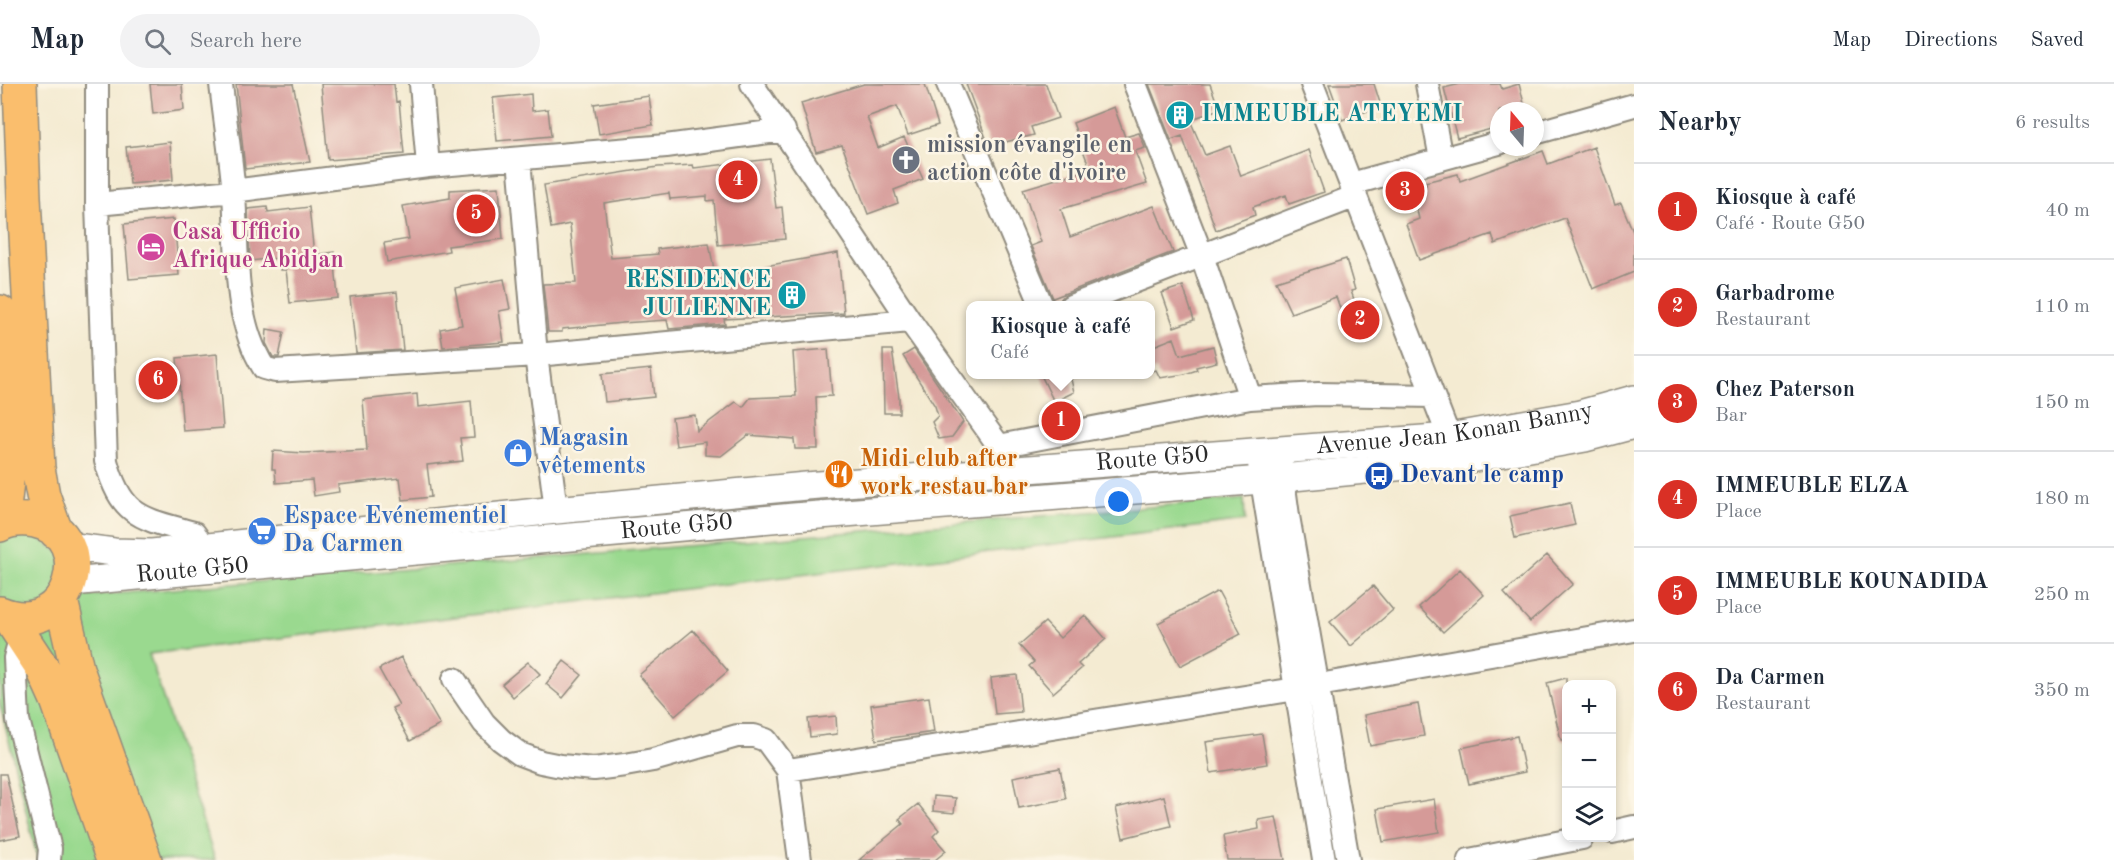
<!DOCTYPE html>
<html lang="en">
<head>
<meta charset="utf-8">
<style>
  body { margin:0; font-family:"Old Standard TT",serif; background:#f2f2f3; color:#1f2937 }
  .controls { position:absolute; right:18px; bottom:18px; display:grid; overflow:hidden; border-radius:12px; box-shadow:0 3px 9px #0003 }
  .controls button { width:54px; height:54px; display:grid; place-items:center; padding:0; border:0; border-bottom:2px solid #e0e1e3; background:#fff; color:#1f2937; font:30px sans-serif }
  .compass { position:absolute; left:1490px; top:18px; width:54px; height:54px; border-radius:50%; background:#fff; box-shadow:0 3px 9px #0003; rotate:341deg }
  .you { position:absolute; left:1119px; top:418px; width:21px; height:21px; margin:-15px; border:4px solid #fff; border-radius:50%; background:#1a73e8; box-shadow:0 0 0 9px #1a73e833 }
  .badge { display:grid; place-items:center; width:39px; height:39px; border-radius:50%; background:#d93025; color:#fff; font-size:20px; font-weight:700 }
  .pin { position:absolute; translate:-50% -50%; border:3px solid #fff; box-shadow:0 2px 6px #0006 }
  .popup { position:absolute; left:966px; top:217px; width:189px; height:78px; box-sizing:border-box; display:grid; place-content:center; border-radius:12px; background:#fff; filter:drop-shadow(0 2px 4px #0005); font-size:20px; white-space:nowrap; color:#747a83 }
  .popup b { font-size:22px; color:#1f2937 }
  .popup::after { content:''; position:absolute; left:50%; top:100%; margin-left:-12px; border:12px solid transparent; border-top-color:#fff }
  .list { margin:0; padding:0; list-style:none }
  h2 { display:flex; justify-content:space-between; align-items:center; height:78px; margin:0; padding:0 24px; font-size:26px }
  h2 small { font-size:20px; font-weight:400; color:#747a83 }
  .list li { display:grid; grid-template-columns:39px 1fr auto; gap:18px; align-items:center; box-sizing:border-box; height:96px; padding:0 24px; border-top:2px solid #e0e1e3 }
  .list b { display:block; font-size:22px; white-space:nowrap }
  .list p { margin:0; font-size:20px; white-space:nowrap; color:#747a83 }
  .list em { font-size:20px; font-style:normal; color:#747a83 }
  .icon { flex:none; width:33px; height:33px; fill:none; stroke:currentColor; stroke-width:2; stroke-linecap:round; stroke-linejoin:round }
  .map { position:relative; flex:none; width:1634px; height:776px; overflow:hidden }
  header { display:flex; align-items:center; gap:36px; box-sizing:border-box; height:84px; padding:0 30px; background:#fff; border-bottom:2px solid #e0e1e3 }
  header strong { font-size:28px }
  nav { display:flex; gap:33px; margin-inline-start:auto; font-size:21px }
  .search { width:420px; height:54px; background:#f2f2f3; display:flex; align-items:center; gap:15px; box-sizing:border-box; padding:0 21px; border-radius:33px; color:#747a83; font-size:22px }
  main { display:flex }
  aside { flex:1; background:#fff }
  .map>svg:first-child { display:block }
  .green { fill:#9ad98f; stroke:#62825d; stroke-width:1.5 }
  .building { fill:#d59a98 }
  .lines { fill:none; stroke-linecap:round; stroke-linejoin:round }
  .minor-casing { stroke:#908b7e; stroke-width:26 }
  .tertiary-casing { stroke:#908b7e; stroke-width:30 }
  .trunk-casing { stroke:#908b7e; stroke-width:36 }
  .minor { stroke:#fff; stroke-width:22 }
  .tertiary { stroke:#fff; stroke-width:27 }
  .trunk { stroke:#fabe6d; stroke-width:33 }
  .labels { text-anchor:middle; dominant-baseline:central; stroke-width:5; stroke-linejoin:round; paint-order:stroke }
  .culture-label { font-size:24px; font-weight:bold; fill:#0d838f; stroke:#fcf5e5; text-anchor:start }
  .worship-label { font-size:24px; font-weight:bold; fill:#5b616d; stroke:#fcf5e5; text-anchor:start }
  .hotel-label { font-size:24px; font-weight:bold; fill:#b23c85; stroke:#fcf5e5; text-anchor:start }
  .street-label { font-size:24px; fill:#2b2b2b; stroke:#fcf5e5 }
  .shop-label { font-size:24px; font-weight:bold; fill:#366cbe; stroke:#fcf5e5; text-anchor:start }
  .food-label { font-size:24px; font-weight:bold; fill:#c56008; stroke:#fcf5e5; text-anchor:start }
  .transit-label { font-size:24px; font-weight:bold; fill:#164399; stroke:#fcf5e5; text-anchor:start }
</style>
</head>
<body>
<header>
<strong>Map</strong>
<div class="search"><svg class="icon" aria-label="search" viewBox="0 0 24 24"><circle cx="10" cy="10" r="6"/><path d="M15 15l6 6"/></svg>Search here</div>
<nav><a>Map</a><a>Directions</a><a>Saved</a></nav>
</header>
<main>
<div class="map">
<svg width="1634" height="776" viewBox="0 0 1634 776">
  <rect width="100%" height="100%" fill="#fcf5e5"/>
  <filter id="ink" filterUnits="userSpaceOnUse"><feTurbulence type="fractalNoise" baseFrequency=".0167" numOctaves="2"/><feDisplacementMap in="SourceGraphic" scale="12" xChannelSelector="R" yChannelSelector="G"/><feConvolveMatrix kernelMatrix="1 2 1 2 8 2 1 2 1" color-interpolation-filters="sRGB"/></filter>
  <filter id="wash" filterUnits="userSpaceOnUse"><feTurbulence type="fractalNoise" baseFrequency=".008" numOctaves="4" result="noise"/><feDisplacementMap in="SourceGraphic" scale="24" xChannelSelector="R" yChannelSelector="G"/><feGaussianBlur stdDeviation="1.35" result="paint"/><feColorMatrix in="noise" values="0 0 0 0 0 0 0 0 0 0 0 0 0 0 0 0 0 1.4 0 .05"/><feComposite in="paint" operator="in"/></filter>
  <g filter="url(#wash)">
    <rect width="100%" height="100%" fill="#f4ebd2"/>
    <path class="green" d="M1244,415L1245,437L149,570L215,776H38L0,620V458L4,454L30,448L62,470L54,515Z"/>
    <g id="blocks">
      <path class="building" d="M150,0H182L184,26L153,30Z
        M236,0H293L310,78L245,85Z
        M321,0H394L396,18L399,17L404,70L328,76Z
        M864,0H925L938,41L908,51L897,22L867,33L878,64L904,53L923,95L894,106L898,119L868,130L842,61L816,68L801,19Z
        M966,0H1046L1058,34L1031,43L1034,51L989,62Z
        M1149,0H1210L1219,25L1190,36L1205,71L1230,62L1241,92L1309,66L1324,108L1289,120L1286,111L1253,123L1255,131L1216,146L1182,52L1171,56Z
        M1329,0H1374L1381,22L1342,36Z
        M1460,0H1500L1502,5L1519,0L1526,27H1499V43L1457,54L1444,4Z
        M531,10L532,27L548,25L551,52L497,57L493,14Z
        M649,12L653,41L599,50L594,20Z
        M1114,23L1125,53L1139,49L1145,64L1135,67L1147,100L1061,125L1070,153L1154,122L1173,168L1053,214L1031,162L1041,158L1023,105L1090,85L1073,39Z
        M170,58L173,96L130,100L126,63Z
        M1594,63L1615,121L1621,119L1634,150V188L1593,205L1565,134L1495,160L1492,150L1419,176L1406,140L1419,135L1412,104L1426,101L1425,98L1458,90L1460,97L1543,67L1548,80Z
        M770,75L776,124L782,123L785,155L718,161L714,116L707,117V112L670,115L669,109L604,119L611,174L658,170L657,165L709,159L715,191L838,169L844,229L724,235L725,240L669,245L667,236L622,239L562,245V248H548L543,200L576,199L570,140L551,144L544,101L658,83L693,81L694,84Z
        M499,103L503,155L448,162L449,167L387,178L384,159L409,155L403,122L450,114V106Z
        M267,123L268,128L309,123L314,171L334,168L338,214L290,219L286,186H280L278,174L250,177L248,125Z
        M174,135L179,191L129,195L124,140Z
        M1346,175L1355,206L1351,207L1358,227L1343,232L1336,213L1291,229L1276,197Z
        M504,195L510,225L499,227L504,258L443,263L440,245L462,241L455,204Z
        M1183,202L1194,236L1174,243L1162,209Z
        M397,208L403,266L356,269L350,213Z
        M267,245L284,248L279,273H273L266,259Z
        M1174,254L1180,271L1213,262L1217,278L1196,283L1197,286L1185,290L1160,294L1156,286L1151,287V263Z
        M828,265L832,312L816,313L818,365H795L794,355L748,351L721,372L705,371V358L676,362L672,334L695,331L697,347L736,318L743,323L750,314L796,312L793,268Z
        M914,265L963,338L952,353L939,355L932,338L938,332L935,322L903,272Z
        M883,266H892L899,313V329H884Z
        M217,270L223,344L183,347L177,274Z
        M651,285L654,313L605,318L602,290Z
        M1041,291H1070L1074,308L1054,318Z
        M417,310L418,323L471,317L474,353L460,354L463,377L427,381L431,413L403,416L400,394L338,401L339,408L314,412L312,396L276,399L275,385H272L273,367L304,369L367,366L363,316Z
        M1570,419L1575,441L1515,454L1510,432Z
        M1547,471L1573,500L1530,538L1504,509Z
        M1460,485L1484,511L1443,548L1419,523Z
        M1373,502L1393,526L1351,562L1330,538Z
        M1218,507L1241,550L1180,582L1158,539Z
        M1085,531L1106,555L1078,580L1082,584L1053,609L1029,582L1034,578L1019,561L1045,538L1060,554Z
        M693,546L728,587L675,632L639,591Z
        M401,573L440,641L410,657L392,624L399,621L379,585Z
        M564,577L582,591L563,614L546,600Z
        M528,578L540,590L513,613L502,600Z
        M1017,591L1021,628L995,630L991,594Z
        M1566,594V656H1561L1547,599Z
        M929,613L934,648L876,656L871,621Z
        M1418,620L1424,652L1370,662L1364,631Z
        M836,632L837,650L810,653L808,635Z
        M1262,650L1267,680L1211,689L1206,658Z
        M1517,652L1525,688L1469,700L1461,664Z
        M1060,684L1066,715L1019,724L1013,693Z
        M0,690H6L20,752L0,756Z
        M934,712L956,714L954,729L933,727Z
        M1164,712L1171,742L1123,754L1116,724Z
        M1434,715L1439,748L1383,758L1377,725Z
        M918,720L939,746L933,752L946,767L935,776H859L903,740L899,735Z
        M1276,733L1285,776H1227L1223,752L1259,745L1258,736Z"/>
    </g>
  </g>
  <g filter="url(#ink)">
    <use href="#blocks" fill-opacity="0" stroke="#908b7e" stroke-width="1.5"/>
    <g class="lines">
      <g class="minor-casing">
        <path id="minor" d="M97,0V120L106,377C122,434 141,434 194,449L199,456L200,464
          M221,0C225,37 231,73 234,110C238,167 232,234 264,284L275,287L536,271L910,237
          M421,0L428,82
          M752,0L910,237L999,362L1012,386L1021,415
          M948,0L1042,222
          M1135,0L1202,172L1250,314
          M1312,0L1449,353
          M1427,0L1441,75
          M1535,49L1634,21
          M519,75L536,271L556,426
          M1351,100L1499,59
          M97,120L233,107L428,82L666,62L784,46
          M1071,222L1356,112
          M999,362L1250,314L1318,310L1433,312
          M1279,366L1288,432L1348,776
          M1257,367L1324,776
          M21,551L15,574L18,636L50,765L49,776
          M454,595L484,639L501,656L520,670L541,678L561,682L594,685L625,681L653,676L737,652H754L766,656L788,686L800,776
          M788,686L1296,605L1634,546
          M1612,748L1634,743
          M1469,776L1582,754"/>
      </g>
      <g class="tertiary-casing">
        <g id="tertiary">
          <path id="s1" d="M67,462L114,468L152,469L556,426L806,402L1449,353L1580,330L1634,315"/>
          <path id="s2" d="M71,498L794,433L1262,396L1458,377L1585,354L1634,341"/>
        </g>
      </g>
      <g class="trunk-casing">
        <path id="trunk" d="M20,0L24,113L38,384L43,411L56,448
          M0,228L8,387L5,416L0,427
          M0,441C11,435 23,435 35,437C100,450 72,558 0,529
          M61,516L77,585L145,776
          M8,532L43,585L57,616L113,776"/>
      </g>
      <use href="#minor" class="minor"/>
      <use href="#tertiary" class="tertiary"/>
      <use href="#trunk" class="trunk"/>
    </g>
  </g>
  <defs>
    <g id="building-disc" transform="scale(1.5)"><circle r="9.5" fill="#0f9aa8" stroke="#fcf5e5"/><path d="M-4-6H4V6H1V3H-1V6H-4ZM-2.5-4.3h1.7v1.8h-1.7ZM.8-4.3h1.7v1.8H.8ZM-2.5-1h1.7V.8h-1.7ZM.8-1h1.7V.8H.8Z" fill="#fff"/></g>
    <g id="church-disc" transform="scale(1.5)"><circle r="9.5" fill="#6b7280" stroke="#fcf5e5"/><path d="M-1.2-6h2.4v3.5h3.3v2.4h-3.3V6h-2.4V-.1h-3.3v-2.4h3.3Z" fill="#fff"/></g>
    <g id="hotel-disc" transform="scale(1.5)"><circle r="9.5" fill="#d1479c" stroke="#fcf5e5"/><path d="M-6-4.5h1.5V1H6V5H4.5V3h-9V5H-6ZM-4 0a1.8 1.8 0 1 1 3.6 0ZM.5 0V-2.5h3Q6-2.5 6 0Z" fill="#fff"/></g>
    <g id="shop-disc" transform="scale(1.5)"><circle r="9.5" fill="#3f7fe0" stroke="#fcf5e5"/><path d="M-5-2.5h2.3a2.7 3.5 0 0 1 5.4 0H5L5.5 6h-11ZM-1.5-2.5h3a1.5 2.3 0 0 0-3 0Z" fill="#fff"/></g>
    <g id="restaurant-disc" transform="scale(1.5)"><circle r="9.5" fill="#e8710a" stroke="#fcf5e5"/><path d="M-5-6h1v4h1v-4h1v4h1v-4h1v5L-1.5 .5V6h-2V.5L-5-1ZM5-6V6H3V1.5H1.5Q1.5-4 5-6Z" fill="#fff"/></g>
    <g id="bus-disc" transform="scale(1.5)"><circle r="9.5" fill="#1a4fb4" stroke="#fcf5e5"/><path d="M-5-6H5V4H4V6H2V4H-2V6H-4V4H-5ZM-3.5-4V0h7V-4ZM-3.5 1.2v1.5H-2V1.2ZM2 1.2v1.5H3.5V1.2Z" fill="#fff"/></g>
    <g id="supermarket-disc" transform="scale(1.5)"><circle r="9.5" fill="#3f7fe0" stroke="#fcf5e5"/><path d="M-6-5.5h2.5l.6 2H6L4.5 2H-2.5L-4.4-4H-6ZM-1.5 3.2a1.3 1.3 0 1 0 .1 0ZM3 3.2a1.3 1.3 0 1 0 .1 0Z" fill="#fff"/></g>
  </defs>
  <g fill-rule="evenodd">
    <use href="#building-disc" x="1180" y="31"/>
    <use href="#church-disc" x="906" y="76"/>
    <use href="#hotel-disc" x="151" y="163"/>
    <use href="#building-disc" x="792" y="211"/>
    <use href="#shop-disc" x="518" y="369"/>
    <use href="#restaurant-disc" x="839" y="390"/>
    <use href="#bus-disc" x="1379" y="392"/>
    <use href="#supermarket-disc" x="262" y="447"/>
  </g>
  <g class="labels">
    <g class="culture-label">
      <text x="1201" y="31">IMMEUBLE ATEYEMI</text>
      <text x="771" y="197" text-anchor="end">RESIDENCE<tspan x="771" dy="28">JULIENNE</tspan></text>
    </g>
    <g class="worship-label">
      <text x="927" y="62">mission évangile en<tspan x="927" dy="28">action côte d'ivoire</tspan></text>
    </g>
    <g class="hotel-label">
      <text x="172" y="149">Casa Ufficio<tspan x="172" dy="28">Afrique Abidjan</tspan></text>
    </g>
    <g class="street-label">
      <text stroke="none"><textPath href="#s1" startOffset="1394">Avenue Jean Konan Banny</textPath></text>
      <text stroke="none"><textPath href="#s1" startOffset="1090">Route G50</textPath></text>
      <text stroke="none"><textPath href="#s2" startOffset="608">Route G50</textPath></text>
      <text stroke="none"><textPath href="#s2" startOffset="122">Route G50</textPath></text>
    </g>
    <g class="shop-label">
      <text x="539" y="355">Magasin<tspan x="539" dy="28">vêtements</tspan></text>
      <text x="283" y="433">Espace Evénementiel<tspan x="283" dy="28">Da Carmen</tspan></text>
    </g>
    <g class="food-label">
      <text x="860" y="376">Midi club after<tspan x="860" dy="28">work restau bar</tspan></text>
    </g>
    <g class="transit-label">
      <text x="1400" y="392">Devant le camp</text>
    </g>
  </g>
</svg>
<div class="controls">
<button>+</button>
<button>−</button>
<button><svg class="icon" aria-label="layers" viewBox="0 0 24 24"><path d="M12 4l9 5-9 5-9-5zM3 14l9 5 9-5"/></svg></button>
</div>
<svg class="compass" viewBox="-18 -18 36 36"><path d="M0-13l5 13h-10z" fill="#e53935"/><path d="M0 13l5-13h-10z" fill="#747a83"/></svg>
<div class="you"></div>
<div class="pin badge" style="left:1061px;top:337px">1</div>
<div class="popup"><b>Kiosque à café</b>Café</div>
<div class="pin badge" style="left:1360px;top:236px">2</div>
<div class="pin badge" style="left:1405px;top:107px">3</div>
<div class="pin badge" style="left:738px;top:96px">4</div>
<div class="pin badge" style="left:476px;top:130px">5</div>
<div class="pin badge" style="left:158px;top:296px">6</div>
</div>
<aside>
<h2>Nearby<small>6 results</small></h2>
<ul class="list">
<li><span class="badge">1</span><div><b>Kiosque à café</b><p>Café · Route G50</p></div><em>40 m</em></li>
<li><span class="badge">2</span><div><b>Garbadrome</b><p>Restaurant</p></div><em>110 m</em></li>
<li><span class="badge">3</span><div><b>Chez Paterson</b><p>Bar</p></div><em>150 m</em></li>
<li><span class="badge">4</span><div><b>IMMEUBLE ELZA</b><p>Place</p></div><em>180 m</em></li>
<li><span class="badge">5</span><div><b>IMMEUBLE KOUNADIDA</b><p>Place</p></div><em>250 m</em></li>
<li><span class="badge">6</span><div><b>Da Carmen</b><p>Restaurant</p></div><em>350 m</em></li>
</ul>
</aside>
</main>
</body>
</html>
